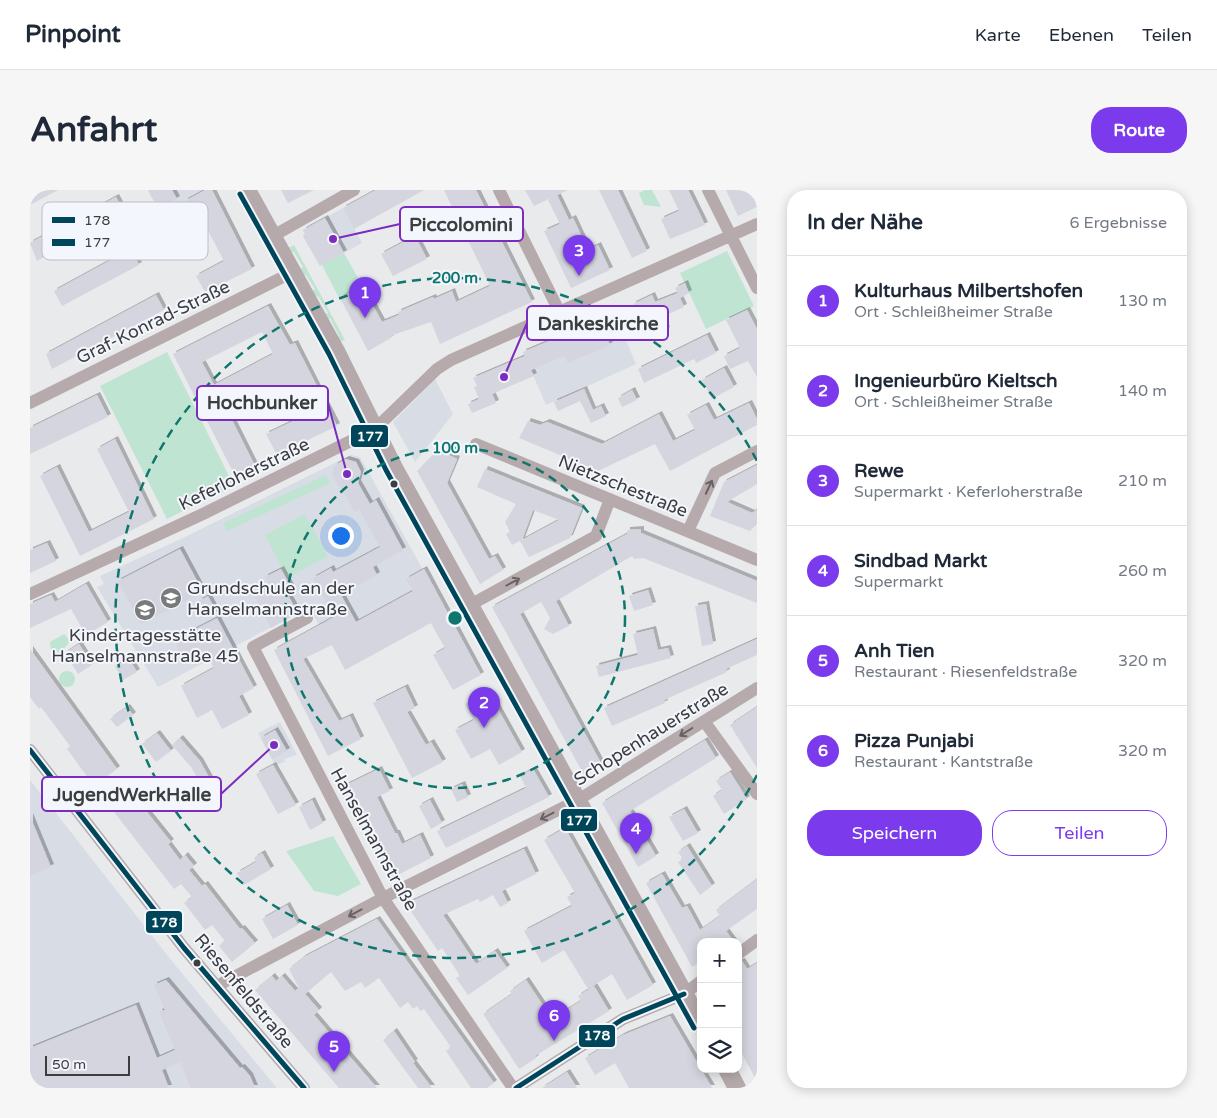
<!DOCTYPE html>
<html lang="de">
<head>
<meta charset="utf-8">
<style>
  body { margin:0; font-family:"Varela Round",sans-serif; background:#f6f6f7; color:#1f2937 }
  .controls { position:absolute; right:15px; bottom:15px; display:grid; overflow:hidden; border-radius:10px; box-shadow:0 2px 12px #0003 }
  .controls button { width:45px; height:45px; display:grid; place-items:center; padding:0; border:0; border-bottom:1px solid #e0e1e3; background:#fff; color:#1f2937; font:25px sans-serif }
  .scale { position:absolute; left:15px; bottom:12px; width:85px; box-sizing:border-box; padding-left:5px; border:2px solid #3c3d3f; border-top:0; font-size:14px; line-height:18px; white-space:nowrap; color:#3c3d3f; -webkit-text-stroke:4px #f3f6fc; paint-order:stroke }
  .you { position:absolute; left:310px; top:345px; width:18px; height:18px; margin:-12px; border:4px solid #fff; border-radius:50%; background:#1a73e8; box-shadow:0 0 0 8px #1a73e833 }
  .badge { display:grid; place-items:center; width:32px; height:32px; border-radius:50%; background:#7c3aed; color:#fff; font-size:16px; font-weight:700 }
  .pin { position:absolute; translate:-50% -41px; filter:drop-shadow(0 1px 2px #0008) }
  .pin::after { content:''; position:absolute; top:26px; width:18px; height:15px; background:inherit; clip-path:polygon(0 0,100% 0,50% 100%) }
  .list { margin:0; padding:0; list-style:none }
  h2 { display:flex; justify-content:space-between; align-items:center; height:65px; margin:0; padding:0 20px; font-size:21px }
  h2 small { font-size:16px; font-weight:400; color:#747a83 }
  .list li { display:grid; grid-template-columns:32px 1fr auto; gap:15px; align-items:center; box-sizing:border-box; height:90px; padding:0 20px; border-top:1px solid #e0e1e3 }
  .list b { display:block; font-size:19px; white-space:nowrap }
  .list p { margin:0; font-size:16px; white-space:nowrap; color:#747a83 }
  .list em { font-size:16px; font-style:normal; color:#747a83 }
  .actions { display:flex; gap:10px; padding:15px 20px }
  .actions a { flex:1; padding:11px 0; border:1px solid #7c3aed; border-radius:20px; text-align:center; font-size:18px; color:#7c3aed }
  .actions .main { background:#7c3aed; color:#fff }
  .icon { flex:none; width:28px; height:28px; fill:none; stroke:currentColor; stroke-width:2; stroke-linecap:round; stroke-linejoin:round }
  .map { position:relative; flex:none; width:727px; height:898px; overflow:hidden; border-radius:20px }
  header { display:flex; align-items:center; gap:30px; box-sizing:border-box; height:70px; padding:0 25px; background:#fff; border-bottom:1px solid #e0e1e3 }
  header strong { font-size:24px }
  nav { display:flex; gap:28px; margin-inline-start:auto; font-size:18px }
  .intro { display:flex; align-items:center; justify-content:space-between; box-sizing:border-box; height:120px; padding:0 30px }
  h1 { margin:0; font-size:35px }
  .button { padding:12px 22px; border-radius:20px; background:#7c3aed; color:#fff; font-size:18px; font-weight:700 }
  main { display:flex; gap:30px; padding:0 30px }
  aside { flex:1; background:#fff; border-radius:20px; box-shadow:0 2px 12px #0003 }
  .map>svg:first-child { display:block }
  .built { fill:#d8dce4 }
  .green { fill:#c0e4d2 }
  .building { fill:#d5d5df; fill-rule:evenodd; filter:url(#shadow) }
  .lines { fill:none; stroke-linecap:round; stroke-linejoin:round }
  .minor { stroke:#b7aaac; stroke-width:12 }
  .secondary { stroke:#b5a9ab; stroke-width:18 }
  .bus-1-casing { stroke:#f3f6fc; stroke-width:9 }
  .bus-2-casing { stroke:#f3f6fc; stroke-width:9 }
  .bus-1 { stroke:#00465a; stroke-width:5 }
  .bus-2 { stroke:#00465a; stroke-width:5 }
  .oneway { stroke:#676365 }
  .ring { fill:none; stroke:#0f766e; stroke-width:2.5; stroke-dasharray:9 6 }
  .bus-dot { fill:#3c3d3f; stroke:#f3f6fc; stroke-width:2 }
  .labels { text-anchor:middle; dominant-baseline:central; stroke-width:4; stroke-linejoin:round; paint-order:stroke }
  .street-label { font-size:18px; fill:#3c3d3f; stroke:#f3f6fc }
  .poi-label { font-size:18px; fill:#3c3d3f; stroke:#f3f6fc; text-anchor:start }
  .key { fill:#f3f6fc; stroke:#bcbec3; stroke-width:1 }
  .key-label { font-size:14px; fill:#3c3d3f }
  .centre { fill:#0f766e; stroke:#f3f6fc; stroke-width:2.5 }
  .ring-label { font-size:15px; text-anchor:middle; font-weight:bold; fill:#0f766e; stroke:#f3f6fc; stroke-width:4; stroke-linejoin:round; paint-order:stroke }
  .leader { fill:none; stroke:#7b2cbf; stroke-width:2 }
  .callout-dot { fill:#7b2cbf; stroke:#f3f6fc; stroke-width:2 }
  .callout { fill:#f3f6fc; stroke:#7b2cbf; stroke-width:2 }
  .callout-label { font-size:19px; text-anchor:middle; font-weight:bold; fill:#3c3d3f }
  .line-badge { stroke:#f3f6fc; stroke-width:2 }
  .badge-label { font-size:14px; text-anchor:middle; font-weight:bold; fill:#fff }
</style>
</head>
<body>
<header>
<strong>Pinpoint</strong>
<nav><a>Karte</a><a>Ebenen</a><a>Teilen</a></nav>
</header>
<div class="intro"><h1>Anfahrt</h1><a class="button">Route</a></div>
<main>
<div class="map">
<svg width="727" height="898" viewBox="0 0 727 898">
  <defs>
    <filter id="shadow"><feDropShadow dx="3" dy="-3" stdDeviation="0" flood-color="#0004"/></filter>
  </defs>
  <rect width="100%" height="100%" fill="#e8eaec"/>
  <path class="built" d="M118,0H175L136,22L133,17L128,19Z
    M313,18L332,53L290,76L273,46L275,44L273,40Z
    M588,132L606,174L516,215L493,162L557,135L561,143Z
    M405,189L423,224L385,272L363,232Z
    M321,265L330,267L426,439L409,448L401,433L311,449L300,455L279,417L128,497L67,397L74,394L70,386L153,348Z
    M250,532L267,565L254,569L255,572L245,575L228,543Z
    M0,590L141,770L247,898H0Z"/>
  <path class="green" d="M615,0H622L631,17L614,15L609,3Z
    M264,55L315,150L308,152L306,148L309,146L300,128L297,129L294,125L298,123L288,106L284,108L281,102L285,99L276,85L273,86L270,79L273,77L264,62L261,63L258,58Z
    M697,61L724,116L676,139L650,83Z
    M314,63L332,95L309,108L292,75Z
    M137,162L204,296L137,329L70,196Z
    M296,285L300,293L197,341L193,333Z
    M275,324L298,366L257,388L235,345Z
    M34,444L39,449L38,454L29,464L21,460L20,452Z
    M29 489a8 8 0 1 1 16 0a8 8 0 1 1-16 0Z
    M303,646L331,694L308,706L284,701L256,661Z"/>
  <path class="building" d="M0,0H28L0,15Z
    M118,0H142L147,9L128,19Z
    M175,0H182L222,79L175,102L166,86L194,71L172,29L164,30L155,11Z
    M251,0H284L258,13Z
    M346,0H394L324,39L313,18Z
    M414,0H446L502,112L410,154L401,132L360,146L361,148L338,161L310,108L332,95L352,132L369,125L368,122L403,107L404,109L422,101L426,112L460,96Z
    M495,0H538L527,5L539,30L543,28L558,60L568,55L580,80L541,98L514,41L530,34L518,10L523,7L504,16Z
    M569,0H588L617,61L602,68Z
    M639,0H658L675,35L640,49L631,29L649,21Z
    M696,0H727V17L708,26Z
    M86,7L95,24L7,71L0,53Z
    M295,28L314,63L290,76L273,46L275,44L273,40Z
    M385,46L397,69L363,86L351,64Z
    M101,59L109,75L32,116L24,101Z
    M655,93L659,103L650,108L654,117L632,127L637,140L618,149L603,114L622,105L625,112L648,103L645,98Z
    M126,105L134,120L22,179L16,164Z
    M238,116L260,155L265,153L307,236L247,265L236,244L278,224L266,197L221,220L211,201L192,210L225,276L205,286L143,164ZM232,142L243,164L184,195L172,172Z
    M717,120L727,139V187L718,171L700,179L694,166L710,158L696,130Z
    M557,135L561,143L573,138L580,155L538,173L534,166L501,180L504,186L462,204L466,213L442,223L438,214L449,209L444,197L447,196L443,188L495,166L493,162Z
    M677,145L686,163L666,173L664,169L614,193L608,179Z
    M694,178L704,197L682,209L672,190Z
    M554,199L563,220L571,216L576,226L561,233L550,211L528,221L524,212Z
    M602,200L607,210L592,217L588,208Z
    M67,205L78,227L0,264V238Z
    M719,213L727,229V235L640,281L625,254L568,281L489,248L498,231L510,235L517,232L572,254L629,224L643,251L665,240L657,225L676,215L684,230Z
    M85,249L124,329L50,366L10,286L27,277L59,342L99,322L67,259Z
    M408,260L427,269L417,293L459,369L465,366L473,380L450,394L387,281Z
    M316,269L326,272L331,282L328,293L340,314L346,310L373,360L343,377L347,385L311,405L326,432L383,401L376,389L394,379L451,485L423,500L403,465L415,458L401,433L315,480L302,455L273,469L309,531L320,526L331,549L298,566L244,460L304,427L283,388L301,378L303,382L350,357L329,319L325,322L302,285L305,275Z
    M727,275V294L697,312L722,323L727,320V333L720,341L680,326L694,292Z
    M455,279L552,318L540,348L499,367L490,351L482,355L476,344L480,342L475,332L486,314L447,297ZM503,320L529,330L492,350Z
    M611,339V343L727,391V413L613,368L604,369L602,366L526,411L539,436L523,444L514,439L520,428L511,412L490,424L572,575L554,585L462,417L597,344V340Z
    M17,353L26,371L0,383V360Z
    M150,359L173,402L111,434L88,391Z
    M251,379L261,397L255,400L268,423L241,438L224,405L240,397L235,387Z
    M56,394L78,432L56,445L41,419L0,438V414L21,405L25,412Z
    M618,400L623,415L604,421L599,406Z
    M178,406L187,423L178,428L169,411Z
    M676,414L683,454L672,456L665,416Z
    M187,428L224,498L209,506L219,525L192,539L182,520L167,528L151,496L184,478L176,463L156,474L144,450Z
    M623,439L628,460L638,458L641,468L569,487L566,476L608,465L603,444Z
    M727,449V465L696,479L697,482L634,510L635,513L582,536L574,518Z
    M49,454L62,475L48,484L35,463Z
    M0,459L87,579L64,596L37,559L40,556L11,517L9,519L0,507Z
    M99,469L107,482L93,490L85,476Z
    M375,497L385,518L377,522L396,555L401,552L413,572L382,588L343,513Z
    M458,501L492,562L469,575L460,559L441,569L425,540L444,530L435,514Z
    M97,517L103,525L87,537L80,529Z
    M727,517V578L700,535Z
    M245,540L257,561L242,569L231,548Z
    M127,543L141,561L126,572L112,554Z
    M150,548L170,571L186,600L177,605L161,577L142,555Z
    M675,550L686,568L600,621L626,666L608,677L572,613Z
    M243,575L266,615L248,624L226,584Z
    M349,579L360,601L347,607L365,643H367L372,654L390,645L401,668L362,688L345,654L350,651L338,627L331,630L314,596Z
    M503,579L519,607L416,658L407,641L496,598L490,586Z
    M700,582L717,609L694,624L683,606L692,600L686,591Z
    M432,594L438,607L427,612L421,599Z
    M100,601L141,652L138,654L150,670L155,665L164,676L159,680L172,696L175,694L210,739L212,738L225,753L202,772L189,756L195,751L182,735L175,740L154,713L162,707L151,694L144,699L84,622L94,614L90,608Z
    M282,610L293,633L280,640L269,617Z
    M400,610L412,633L401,639L389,616Z
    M654,619L668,643L653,651L639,627Z
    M0,626L21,677L0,686Z
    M535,638L623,795L597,810L582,784L558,799L534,760L512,773L494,741L542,716L537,707L545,703L514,650Z
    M657,656L682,696L670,705L648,672L653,669L648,662Z
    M494,659L506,684L472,701L478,713L470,717L463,705L450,712L448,709L413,725L446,774L465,761L477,778L438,805L426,788L430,786L412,758L408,761L376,714Z
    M232,663L241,679L214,695L207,683L226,672L224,668Z
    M632,684L652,718L657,716L670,740L690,726L686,720L727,689V719L696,741L704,752H671V771L662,777L616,693Z
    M257,715L268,735L243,749L232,729Z
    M347,729L464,893L457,898H441L416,861L421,857L394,819L390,821L387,816L383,819L378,812L370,818L349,788L335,798L331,792L315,801L301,782L275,804L289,820L284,825L347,898H309L225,800L242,786L246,791L252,786L265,801L269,798L259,779L274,767Z
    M712,771L717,779L727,773V891L708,857V772Z
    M136,790L210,878L212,877L220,886L225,898H161L150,872L132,880L139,898H0V858L106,815L127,868L145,860L129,822L135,820L124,795Z
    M496,790L522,829L551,811L548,806L564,796L579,821L505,866L506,868L489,879L453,824L482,804L480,801Z
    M640,826L682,898H599L585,873L565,885L555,868L593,845Z
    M364,841L385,872L383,873L402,898H388L353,850Z
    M537,882L547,898H512Z"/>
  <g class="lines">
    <path class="minor" d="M469,0L530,123
      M678,0L727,98
      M243,46L324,0
      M0,213L263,82
      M446,254L727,370
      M658,341L685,283L727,261
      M0,404L175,323L345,239L407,179L421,170L727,34
      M440,415L566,346L580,309
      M277,428L223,457L353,708L483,898
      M674,531L727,604
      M0,560L154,758L274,898
      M708,764L727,750
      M187,796L353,708L548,610L727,498
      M486,898L593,829L654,804L671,791"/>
    <path class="secondary" d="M217,0L306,161L363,276L671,834
      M697,879L707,898"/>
    <g class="bus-1-casing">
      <path id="bus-1" d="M0,560L154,758L274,898
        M486,898L593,829L654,804"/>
    </g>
    <g class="bus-2-casing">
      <path id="bus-2" d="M210,4L299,164L356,280L664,838"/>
    </g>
    <use href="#bus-1" class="bus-1"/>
    <use href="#bus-2" class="bus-2"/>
  </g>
  <defs><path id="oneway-shaft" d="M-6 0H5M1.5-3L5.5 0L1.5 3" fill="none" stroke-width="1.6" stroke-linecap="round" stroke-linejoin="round" transform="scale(1.25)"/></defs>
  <g class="oneway">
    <use href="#oneway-shaft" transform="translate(679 297) rotate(-65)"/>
    <use href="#oneway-shaft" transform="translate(483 392) rotate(-28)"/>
    <use href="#oneway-shaft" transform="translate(656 542) rotate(148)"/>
    <use href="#oneway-shaft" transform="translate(517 626) rotate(153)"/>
    <use href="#oneway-shaft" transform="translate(325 723) rotate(152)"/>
  </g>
  <g class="ring">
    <circle cx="425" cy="428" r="170"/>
    <path d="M727 585A340 340 0 1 1 727 271"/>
  </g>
  <defs>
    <g id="school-disc" transform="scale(1.125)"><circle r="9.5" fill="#787a7c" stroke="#f3f6fc"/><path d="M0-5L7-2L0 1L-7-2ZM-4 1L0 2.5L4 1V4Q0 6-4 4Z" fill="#fff"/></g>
  </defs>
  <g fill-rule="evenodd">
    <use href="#school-disc" x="141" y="408"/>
    <use href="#school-disc" x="115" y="420"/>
  </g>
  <g class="bus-dot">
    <circle cx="364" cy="294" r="4.5"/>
    <circle cx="167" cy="773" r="4.5"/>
  </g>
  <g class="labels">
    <g class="street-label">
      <text transform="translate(123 132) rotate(-26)">Graf-Konrad-Straße</text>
      <text transform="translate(214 284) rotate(-26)">Keferloherstraße</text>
      <text transform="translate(593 296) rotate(22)">Nietzschestraße</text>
      <text transform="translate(621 544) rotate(-32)">Schopenhauerstraße</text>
      <text transform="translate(344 649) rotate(61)">Hanselmannstraße</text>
      <text transform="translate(214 801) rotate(50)">Riesenfeldstraße</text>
    </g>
    <g class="poi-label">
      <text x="157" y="398">Grundschule an der<tspan x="157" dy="21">Hanselmannstraße</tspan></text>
      <text x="115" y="445" text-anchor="middle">Kindertagesstätte<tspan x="115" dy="21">Hanselmannstraße 45</tspan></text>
    </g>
  </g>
  <rect x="12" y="12" width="166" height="58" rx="8" class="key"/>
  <rect x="22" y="27" width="23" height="6" fill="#00465a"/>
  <rect x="22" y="49" width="23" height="7" fill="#00465a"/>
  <g class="key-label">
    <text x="54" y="35">178</text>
    <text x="54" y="57">177</text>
  </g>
  <circle cx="425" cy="428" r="8" class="centre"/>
  <g class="ring-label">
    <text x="425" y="93">200 m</text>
    <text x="425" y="263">100 m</text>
  </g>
  <path class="leader" d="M303 49L370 34M474 187L497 133M317 284L298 213M244 555L191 604"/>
  <g class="callout-dot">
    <circle cx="303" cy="49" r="5"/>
    <circle cx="474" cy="187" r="5"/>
    <circle cx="317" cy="284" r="5"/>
    <circle cx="244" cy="555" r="5"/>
  </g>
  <g class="callout">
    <rect x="370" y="17" width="123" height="34" rx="5"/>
    <rect x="497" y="116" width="141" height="34" rx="5"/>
    <rect x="167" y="196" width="131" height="34" rx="5"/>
    <rect x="12" y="587" width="179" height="34" rx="5"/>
  </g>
  <g class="callout-label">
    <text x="431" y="41">Piccolomini</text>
    <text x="568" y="140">Dankeskirche</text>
    <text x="232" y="219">Hochbunker</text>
    <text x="102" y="611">JugendWerkHalle</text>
  </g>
  <g class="line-badge">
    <rect x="320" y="234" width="39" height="24" rx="5" fill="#00465a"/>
    <rect x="530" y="618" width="38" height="24" rx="5" fill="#00465a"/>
    <rect x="115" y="720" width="38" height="24" rx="5" fill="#00465a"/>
    <rect x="548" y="834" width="38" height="24" rx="5" fill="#00465a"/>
  </g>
  <g class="badge-label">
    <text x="340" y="251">177</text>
    <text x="549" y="635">177</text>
    <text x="134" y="737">178</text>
    <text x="567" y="850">178</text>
  </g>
</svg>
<div class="controls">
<button>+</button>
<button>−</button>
<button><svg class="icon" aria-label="layers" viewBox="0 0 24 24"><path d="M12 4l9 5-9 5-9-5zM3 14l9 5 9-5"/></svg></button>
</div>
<div class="scale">50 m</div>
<div class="you"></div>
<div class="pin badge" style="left:335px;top:128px">1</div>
<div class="pin badge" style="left:454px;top:538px">2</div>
<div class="pin badge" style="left:549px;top:86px">3</div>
<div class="pin badge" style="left:606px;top:664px">4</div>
<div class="pin badge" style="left:304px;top:882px">5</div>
<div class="pin badge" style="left:524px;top:851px">6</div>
</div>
<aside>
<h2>In der Nähe<small>6 Ergebnisse</small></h2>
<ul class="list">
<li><span class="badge">1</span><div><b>Kulturhaus Milbertshofen</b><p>Ort · Schleißheimer Straße</p></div><em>130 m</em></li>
<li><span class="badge">2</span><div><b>Ingenieurbüro Kieltsch</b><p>Ort · Schleißheimer Straße</p></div><em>140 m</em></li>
<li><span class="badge">3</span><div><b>Rewe</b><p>Supermarkt · Keferloherstraße</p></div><em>210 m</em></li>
<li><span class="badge">4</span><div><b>Sindbad Markt</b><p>Supermarkt</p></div><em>260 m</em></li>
<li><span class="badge">5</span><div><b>Anh Tien</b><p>Restaurant · Riesenfeldstraße</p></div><em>320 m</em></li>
<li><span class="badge">6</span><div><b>Pizza Punjabi</b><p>Restaurant · Kantstraße</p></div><em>320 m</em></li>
</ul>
<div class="actions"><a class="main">Speichern</a><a>Teilen</a></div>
</aside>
</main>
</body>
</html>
